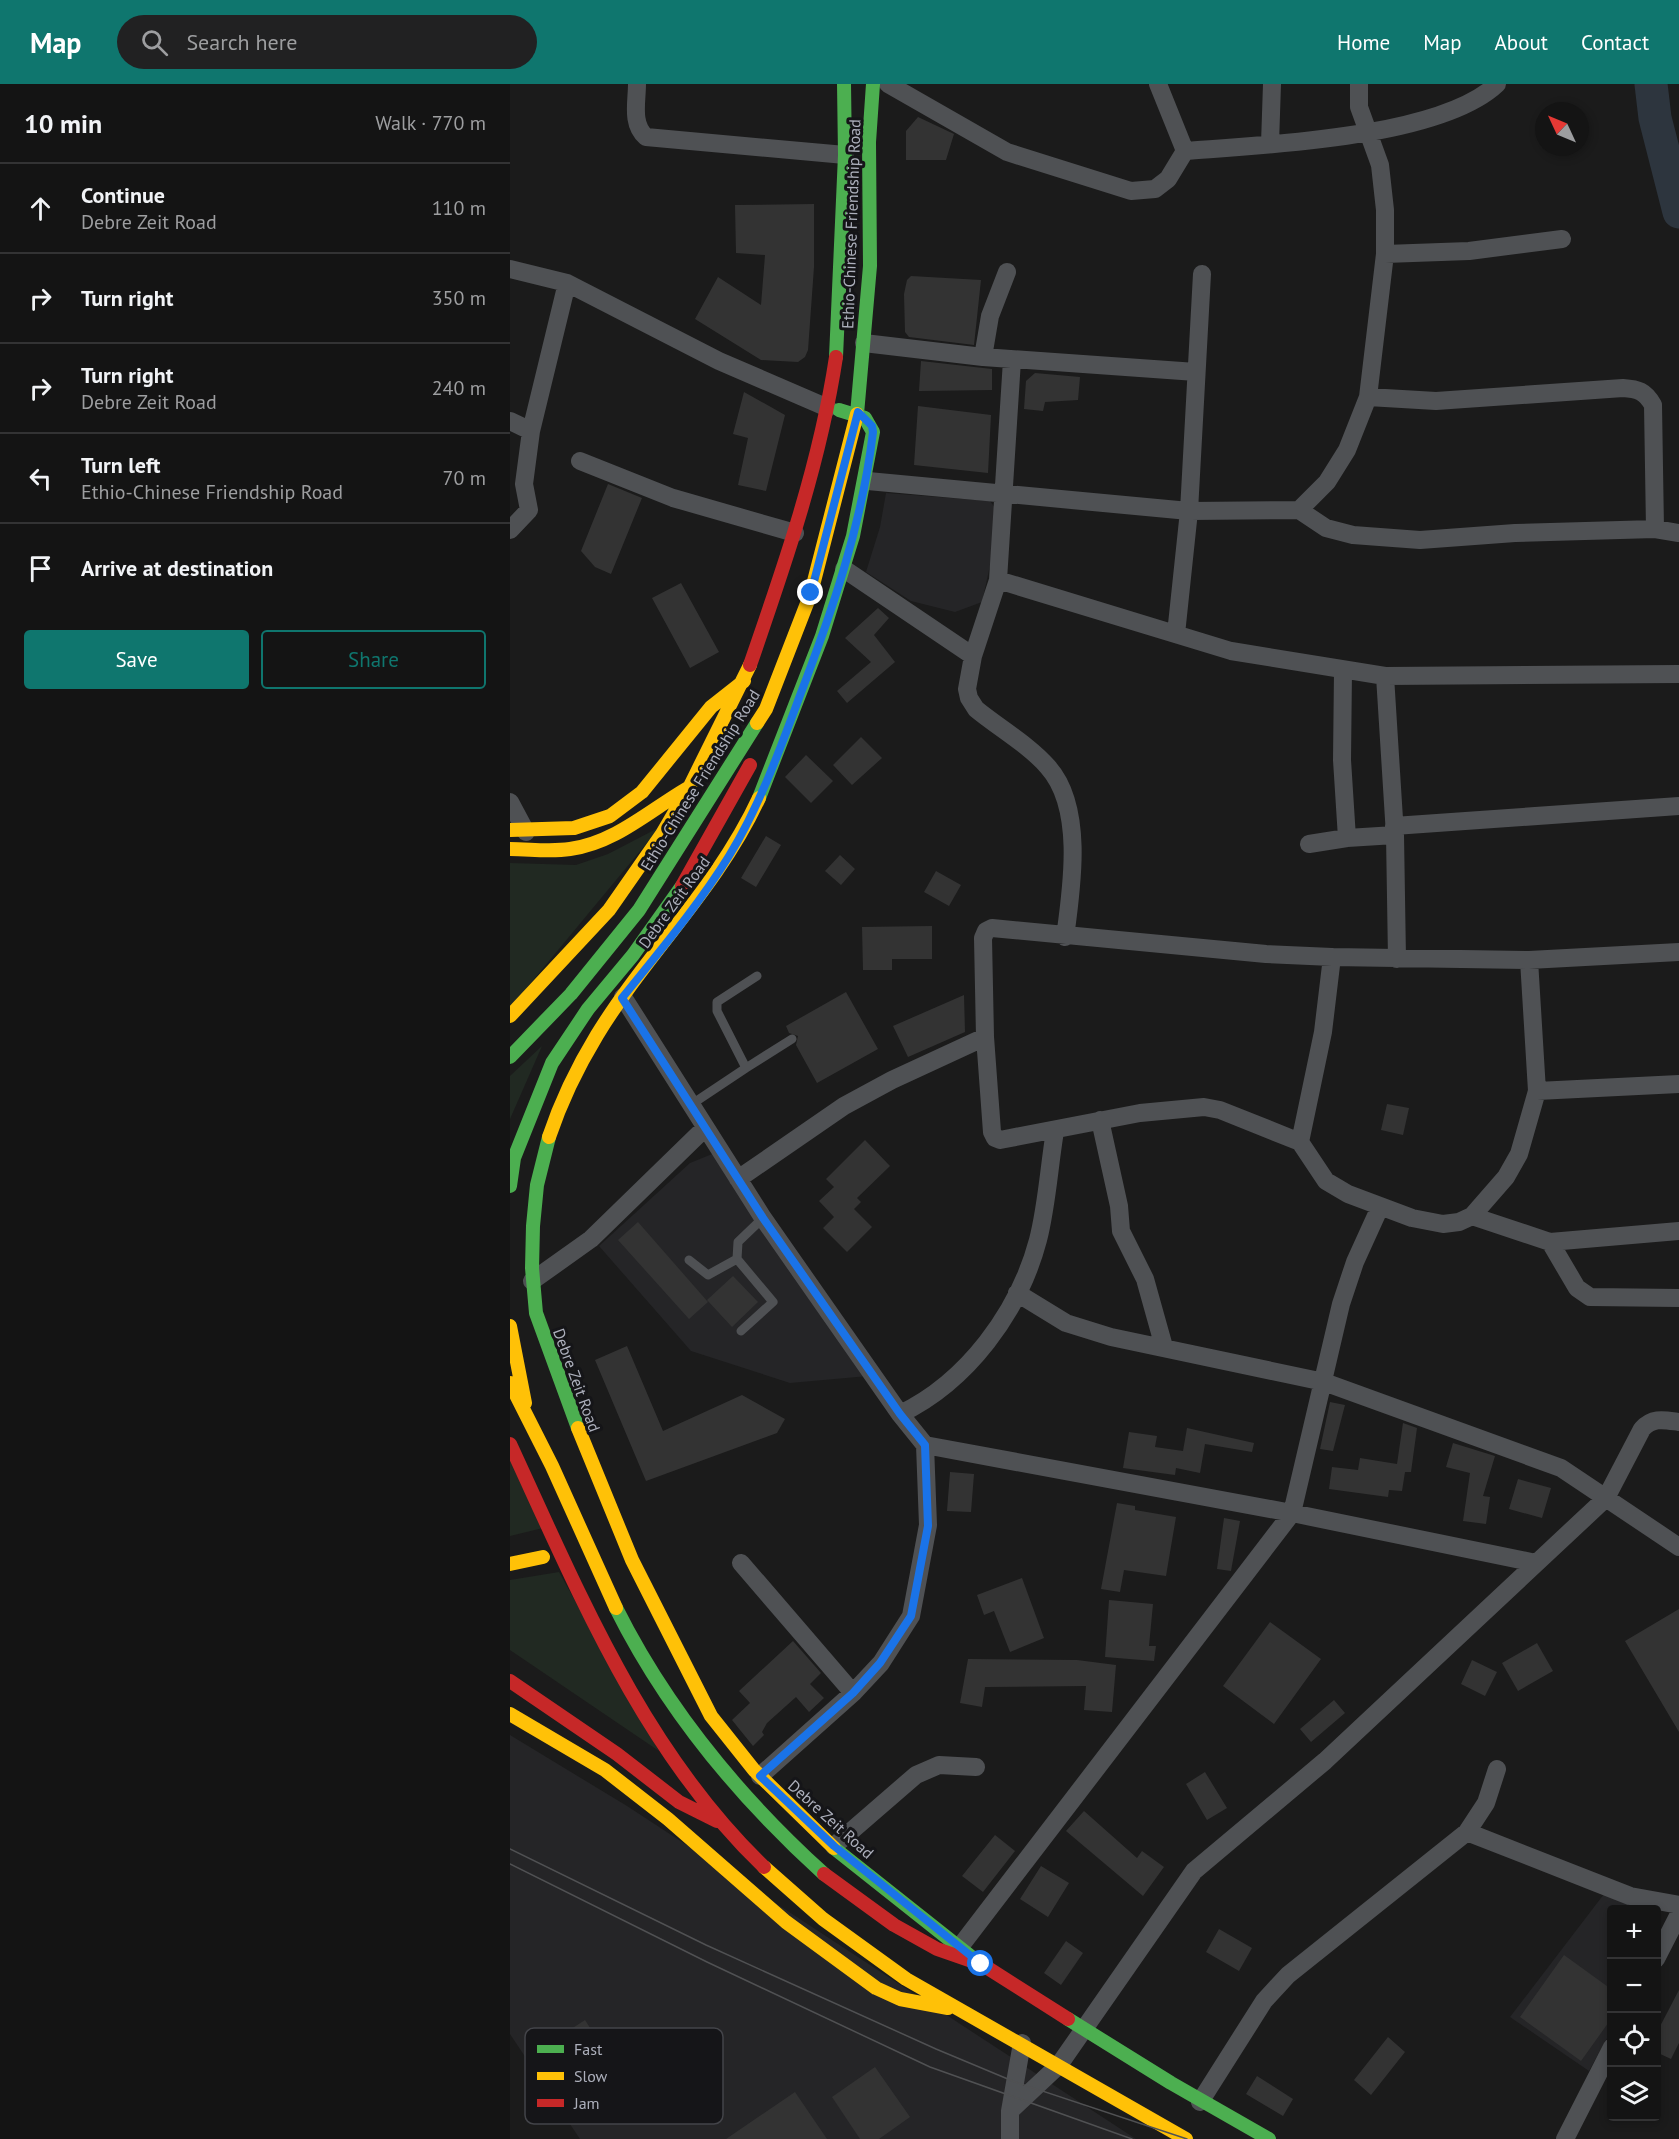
<!DOCTYPE html>
<html lang="en">
<head>
<meta charset="utf-8">
<style>
  body { margin:0; font-family:"PT Sans",sans-serif; background:#212122; color:#f1f3f6 }
  .controls { position:absolute; right:18px; bottom:18px; display:grid; overflow:hidden; border-radius:6px; box-shadow:0 3px 9px #0003 }
  .controls button { width:54px; height:54px; display:grid; place-items:center; padding:0; border:0; border-bottom:2px solid #333334; background:#141414; color:#f1f3f6; font:30px sans-serif }
  .compass { position:absolute; left:1025px; top:18px; width:54px; height:54px; border-radius:50%; background:#141414; box-shadow:0 3px 9px #0003; rotate:314deg }
  .stop { position:absolute; width:18px; height:18px; margin:-14px; border:4px solid #1a73e8; border-radius:50%; background:#fff }
  .stop.end { background:#1a73e8; border-color:#fff; box-shadow:0 2px 6px #0008 }
  .list { margin:0; padding:0; list-style:none }
  h2 { display:flex; justify-content:space-between; align-items:center; height:78px; margin:0; padding:0 24px; font-size:26px }
  h2 small { font-size:20px; font-weight:400; color:#9d9ea0 }
  .list li { display:grid; grid-template-columns:39px 1fr auto; gap:18px; align-items:center; box-sizing:border-box; height:90px; padding:0 24px; border-top:2px solid #333334 }
  .list b { display:block; font-size:22px; white-space:nowrap }
  .list p { margin:0; font-size:20px; white-space:nowrap; color:#9d9ea0 }
  .list em { font-size:20px; font-style:normal; color:#9d9ea0 }
  .actions { display:flex; gap:12px; padding:18px 24px }
  .actions a { flex:1; padding:14px 0; border:2px solid #0f766e; border-radius:6px; text-align:center; font-size:21px; color:#0f766e }
  .actions .main { background:#0f766e; color:#fff }
  .icon { flex:none; width:33px; height:33px; fill:none; stroke:currentColor; stroke-width:2; stroke-linecap:round; stroke-linejoin:round }
  .map { position:relative; flex:none; width:1169px; height:2055px; overflow:hidden }
  header { display:flex; align-items:center; gap:36px; box-sizing:border-box; height:84px; padding:0 30px; background:#0f766e; color:#fff }
  header strong { font-size:28px }
  nav { display:flex; gap:33px; margin-inline-start:auto; font-size:21px }
  .search { width:420px; height:54px; background:#212122; display:flex; align-items:center; gap:15px; box-sizing:border-box; padding:0 21px; border-radius:33px; color:#9d9ea0; font-size:22px }
  main { display:flex }
  aside { flex:1; background:#141414 }
  .map>svg:first-child { display:block }
  .built { fill:#252527 }
  .green { fill:#212922 }
  .lines { fill:none; stroke-linecap:round; stroke-linejoin:round }
  .river { stroke:#2d353e; stroke-width:33 }
  .building { fill:#333 }
  .lane { stroke:#4f5154; stroke-width:9 }
  .street { stroke:#4f5154; stroke-width:18 }
  .fast { stroke:#4caf50; stroke-width:14 }
  .slow { stroke:#ffc107; stroke-width:14 }
  .jam { stroke:#c62828; stroke-width:14 }
  .tram { stroke:#505153; stroke-width:1.5 }
  .route { stroke:#1a73e8; stroke-width:8 }
  .labels { text-anchor:middle; dominant-baseline:central; stroke-width:6; stroke-linejoin:round; paint-order:stroke }
  .street-label { font-size:16px; fill:#adb0bc; stroke:#151518 }
  .key { fill:#151518; stroke:#434449; stroke-width:1.5 }
  .key-label { font-size:16px; fill:#adb0bc }
</style>
</head>
<body>
<header>
<strong>Map</strong>
<div class="search"><svg class="icon" aria-label="search" viewBox="0 0 24 24"><circle cx="10" cy="10" r="6"/><path d="M15 15l6 6"/></svg>Search here</div>
<nav><a>Home</a><a>Map</a><a>About</a><a>Contact</a></nav>
</header>
<main>
<aside>
<h2>10 min<small>Walk · 770 m</small></h2>
<ul class="list">
<li><svg class="icon" aria-label="ahead" viewBox="0 0 24 24"><path d="M12 20V5M6 11l6-6 6 6"/></svg><div><b>Continue</b><p>Debre Zeit Road</p></div><em>110 m</em></li>
<li><svg class="icon" aria-label="right" viewBox="0 0 24 24"><path d="M7 20v-9h11M14 6l5 5-5 5"/></svg><div><b>Turn right</b></div><em>350 m</em></li>
<li><svg class="icon" aria-label="right" viewBox="0 0 24 24"><path d="M7 20v-9h11M14 6l5 5-5 5"/></svg><div><b>Turn right</b><p>Debre Zeit Road</p></div><em>240 m</em></li>
<li><svg class="icon" aria-label="left" viewBox="0 0 24 24"><path d="M17 20v-9H6M10 6l-5 5 5 5"/></svg><div><b>Turn left</b><p>Ethio-Chinese Friendship Road</p></div><em>70 m</em></li>
<li><svg class="icon" aria-label="arrive" viewBox="0 0 24 24"><path d="M6 21V4h12l-3 4 3 4H6"/></svg><div><b>Arrive at destination</b></div></li>
</ul>
<div class="actions"><a class="main">Save</a><a>Share</a></div>
</aside>
<div class="map">
<svg width="1169" height="2055" viewBox="0 0 1169 2055">
  <rect width="100%" height="100%" fill="#1b1b1b"/>
  <path class="built" d="M376,409L480,417L488,428L483,468L472,518L445,528L401,517L356,488L370,443Z
    M207,1068L358,1292L280,1299L181,1267L89,1162L180,1079Z
    M0,1651L117,1722L626,2055H70L0,1950Z
    M1094,1810L1132,1825L1102,1826L1101,1947L1079,1987L1000,1933Z"/>
  <path class="green" d="M150,743L0,924V779L66,781L98,770Z
    M32,962L0,1035V992Z
    M0,1370L33,1444L0,1452Z
    M49,1488L149,1667L0,1566V1496Z"/>
  <g class="lines">
    <path class="river" d="M1141,0L1145,34L1169,128"/>
  </g>
  <path class="building" d="M408,33L444,50L436,76H396V47Z
    M304,120V183L298,266L295,273L288,278L251,276L185,235L208,193L251,221L255,171L226,169L225,121Z
    M401,192L471,196L464,261L399,253L395,248L394,210L397,196Z
    M411,277L482,285V306L409,307Z
    M525,289L570,293L568,316L535,318L533,327L514,325L516,297Z
    M234,308L275,331L256,407L228,401L238,354L223,350Z
    M408,322L481,331L478,389L404,381Z
    M98,400L132,414L101,490L85,483L71,467Z
    M171,499L209,568L180,584L142,514Z
    M368,524L379,534L364,551L385,578L337,619L327,607L361,578L335,554Z
    M351,653L372,674L342,701L323,681Z
    M296,671L323,697L301,719L275,693Z
    M256,752L271,761L246,803L231,794Z
    M330,771L345,785L331,801L315,787Z
    M426,787L451,801L439,822L414,808Z
    M422,842V875H382V886H353L352,843Z
    M336,908L368,965L307,999L286,961L288,952L279,949L276,942Z
    M454,911L455,948L398,973L383,942Z
    M877,1020L899,1024L893,1051L871,1046Z
    M355,1056L380,1082L347,1114L351,1118L344,1125L362,1143L337,1168L313,1144L324,1133L309,1117L324,1103L316,1095Z
    M128,1138L198,1218L179,1235L108,1156Z
    M223,1192L248,1218L222,1243L197,1216Z
    M117,1262L153,1347L232,1311L275,1335L267,1349L136,1397L85,1276Z
    M820,1318L835,1321L823,1367L810,1365Z
    M893,1339L907,1344L901,1388H895L892,1407L879,1406L878,1413L819,1405L822,1383L848,1386L850,1374L887,1380Z
    M677,1344L744,1359L742,1368L695,1360L690,1389L666,1384L665,1391L613,1384L619,1348L647,1352L645,1363L673,1367Z
    M943,1359L985,1372L973,1412L980,1413L976,1440L953,1437L960,1389L936,1383Z
    M440,1388L464,1390L461,1428L437,1427Z
    M1008,1395L1041,1404L1032,1434L999,1425Z
    M607,1419L625,1422V1426L666,1433L656,1492L614,1486L610,1508L591,1505Z
    M714,1434L730,1437L721,1487L707,1485Z
    M512,1494L534,1554L500,1568L484,1527L474,1531L467,1511Z
    M599,1516L643,1520L639,1562H646L644,1577L595,1573Z
    M1169,1525V1648L1115,1557Z
    M760,1538L811,1575L764,1640L713,1602Z
    M283,1557L311,1589L300,1600L314,1614L299,1628L286,1613L257,1639L252,1648L254,1651L243,1662L222,1636L240,1619L229,1607Z
    M1027,1559L1043,1587L1008,1607L992,1579Z
    M458,1575L567,1576L606,1581L602,1628L574,1626L576,1602L475,1603L472,1623L450,1619Z
    M962,1576L987,1588L975,1612L951,1600Z
    M824,1616L835,1629L801,1658L790,1645Z
    M695,1688L717,1724L697,1736L676,1700Z
    M574,1727L627,1774L632,1767L654,1783L633,1812L556,1747Z
    M485,1751L505,1767L473,1808L452,1792Z
    M531,1782L559,1799L538,1833L510,1815Z
    M709,1845L742,1864L729,1887L696,1868Z
    M556,1857L573,1869L551,1901L534,1889Z
    M1054,1871L1101,1905V1935L1071,1977L1010,1933Z
    M1169,1906V1959L1161,1975L1146,1968V1950Z
    M75,1936L114,1997L76,2021L38,1960Z
    M878,1953L895,1968L861,2011L844,1996Z
    M365,1983L400,2033L369,2055H350L322,2013Z
    M747,1992L783,2015L773,2032L736,2010Z
    M285,2008L317,2055H216Z"/>
  <g class="lines">
    <path class="lane" d="M236,984L282,955
      M179,1022L236,984L207,927V918L247,892
      M227,1175L228,1158L253,1134
      M179,1176L198,1191L227,1175L263,1218L231,1247"/>
    <path class="street" d="M127,0C127,18 121,40 136,53L335,71
      M378,0L497,68L621,107L645,105L658,95L675,67
      M648,0L675,67
      M760,60L762,0
      M675,67C754,61 930,54 987,0
      M875,170L959,167L1052,155
      M0,185L57,199L209,277L318,324
      M354,259L473,273L686,288
      M473,273L480,232L497,188
      M502,276L488,496L463,572L457,605L459,614L466,625C489,644 519,661 538,683C574,723 562,803 555,853
      M858,313L926,317L1113,304C1128,305 1135,307 1143,321L1145,445
      M0,337L21,347
      M70,377L163,414L285,449
      M358,397L679,427L789,426L816,444L843,451L910,456L1005,449L1145,445L1169,449
      M789,426L817,398L837,366L858,313L875,170V126L870,81L849,23V0
      M0,446L19,426L14,400L21,347L57,199
      M334,485L463,572
      M488,496L721,567L875,592L1169,590
      M666,550L679,427L692,190
      M833,587L832,676L837,754L885,751
      M875,592L885,751L887,875
      M0,718L16,748
      M884,742L1169,722
      M799,760L837,754
      M1019,876L1027,1007L1009,1070L996,1093L962,1132L949,1138L933,1140L902,1134L838,1110L816,1097L790,1058L710,1026L694,1023L630,1029L490,1056L485,1054L482,1048L475,953L473,854L476,847L482,844L756,870L822,873L1019,876L1169,868
      M113,913L253,1134L390,1330L415,1361L418,1441L401,1532L371,1579L343,1609L250,1692
      M1027,1007L1169,1000
      M590,1036L609,1122L611,1147L635,1195L654,1263
      M790,1058L813,948L822,873
      M228,1095L334,1022L382,996L475,953
      M962,1132L1040,1158L1169,1147
      M1040,1158L1067,1204L1080,1213L1169,1214
      M22,1197L81,1155L194,1045
      M507,1209L556,1239L601,1253L814,1298L1051,1384L1169,1463
      M390,1330C457,1298 509,1228 528,1156C537,1121 539,1083 545,1047
      M415,1361L782,1429L1026,1479
      M231,1479L343,1609
      M957,1748L1120,1812L1169,1821
      M324,1762L406,1691L429,1681L466,1683
      M449,1864L782,1429L831,1220L845,1178L870,1123
      M1146,1875L1169,1830
      M690,2018L754,1917L778,1891L957,1748L976,1719L987,1685
      M500,2027L549,1981L684,1787L815,1677L1096,1414L1132,1345C1143,1333 1154,1336 1169,1338
      M500,2055V2027L512,1959
      M1055,2055L1102,1963"/>
    <path class="fast" d="M326,273L335,71L334,0
      M347,330L360,182L359,58L363,0
      M249,714L312,552L343,452L363,348L355,334L329,326
      M0,973L61,910L129,826L247,639
      M39,1053L27,1101L23,1142L22,1184L26,1229L68,1344
      M0,1102L4,1074L42,979L78,925L123,871L172,802
      M106,1524C157,1626 229,1713 314,1790
      M324,1764L464,1875
      M558,1935L661,1999L759,2055"/>
    <path class="slow" d="M247,639L256,625L301,509L347,330
      M0,746L64,744L100,732L132,708L201,623L234,597
      M0,765C20,765 40,768 60,765C105,759 140,726 178,704
      M0,932L99,826L152,750L180,702L240,581
      M39,1053C51,1017 67,984 87,951C137,869 208,803 249,714
      M0,1242L15,1319
      M0,1299L42,1382L106,1524
      M68,1344L122,1476L201,1632L244,1686L324,1764
      M0,1480L33,1473
      M0,1630L95,1686L158,1735L276,1838L366,1904L390,1915L438,1924
      M254,1783L313,1835L396,1895L676,2055"/>
    <path class="jam" d="M240,581C275,480 310,379 326,273
      M172,802L240,681
      M0,1360C69,1509 133,1667 254,1783
      M0,1597L107,1670L169,1718L207,1737
      M314,1790L384,1841L427,1865L473,1881L558,1935"/>
    <path class="tram" d="M0,1765L196,1861L426,1965L505,1998L677,2055
      M0,1780L197,1878L420,1983L622,2055"/>
  </g>
  <g class="lines">
    <path class="route" d="M301,509L348,328L362,342L363,348C352,441 322,528 289,614C269,668 249,723 219,772C188,822 149,868 112,914L253,1134L390,1330L415,1361L418,1442L401,1532L370,1579L343,1609L250,1692L324,1762L471,1880"/>
  </g>
  <g class="labels">
    <g class="street-label">
      <text transform="translate(341 140) rotate(-88)">Ethio-Chinese Friendship Road</text>
      <text transform="translate(190 696) rotate(-58)">Ethio-Chinese Friendship Road</text>
      <text transform="translate(164 818) rotate(-54)">Debre Zeit Road</text>
      <text transform="translate(67 1296) rotate(70)">Debre Zeit Road</text>
      <text transform="translate(321 1735) rotate(42)">Debre Zeit Road</text>
    </g>
  </g>
  <rect x="15" y="1944" width="198" height="96" rx="9" class="key"/>
  <rect x="27" y="1961" width="27" height="8" fill="#4caf50"/>
  <rect x="27" y="1988" width="27" height="8" fill="#ffc107"/>
  <rect x="27" y="2015" width="27" height="8" fill="#c62828"/>
  <g class="key-label">
    <text x="64" y="1971">Fast</text>
    <text x="64" y="1998">Slow</text>
    <text x="64" y="2025">Jam</text>
  </g>
</svg>
<div class="controls">
<button>+</button>
<button>−</button>
<button><svg class="icon" aria-label="locate" viewBox="0 0 24 24"><circle cx="12" cy="12" r="6"/><path d="M12 2v4M12 18v4M2 12h4M18 12h4"/></svg></button>
<button><svg class="icon" aria-label="layers" viewBox="0 0 24 24"><path d="M12 4l9 5-9 5-9-5zM3 14l9 5 9-5"/></svg></button>
</div>
<svg class="compass" viewBox="-18 -18 36 36"><path d="M0-13l5 13h-10z" fill="#e53935"/><path d="M0 13l5-13h-10z" fill="#9d9ea0"/></svg>
<div class="stop" style="left:471px;top:1880px"></div>
<div class="stop end" style="left:301px;top:509px"></div>
</div>
</main>
</body>
</html>
